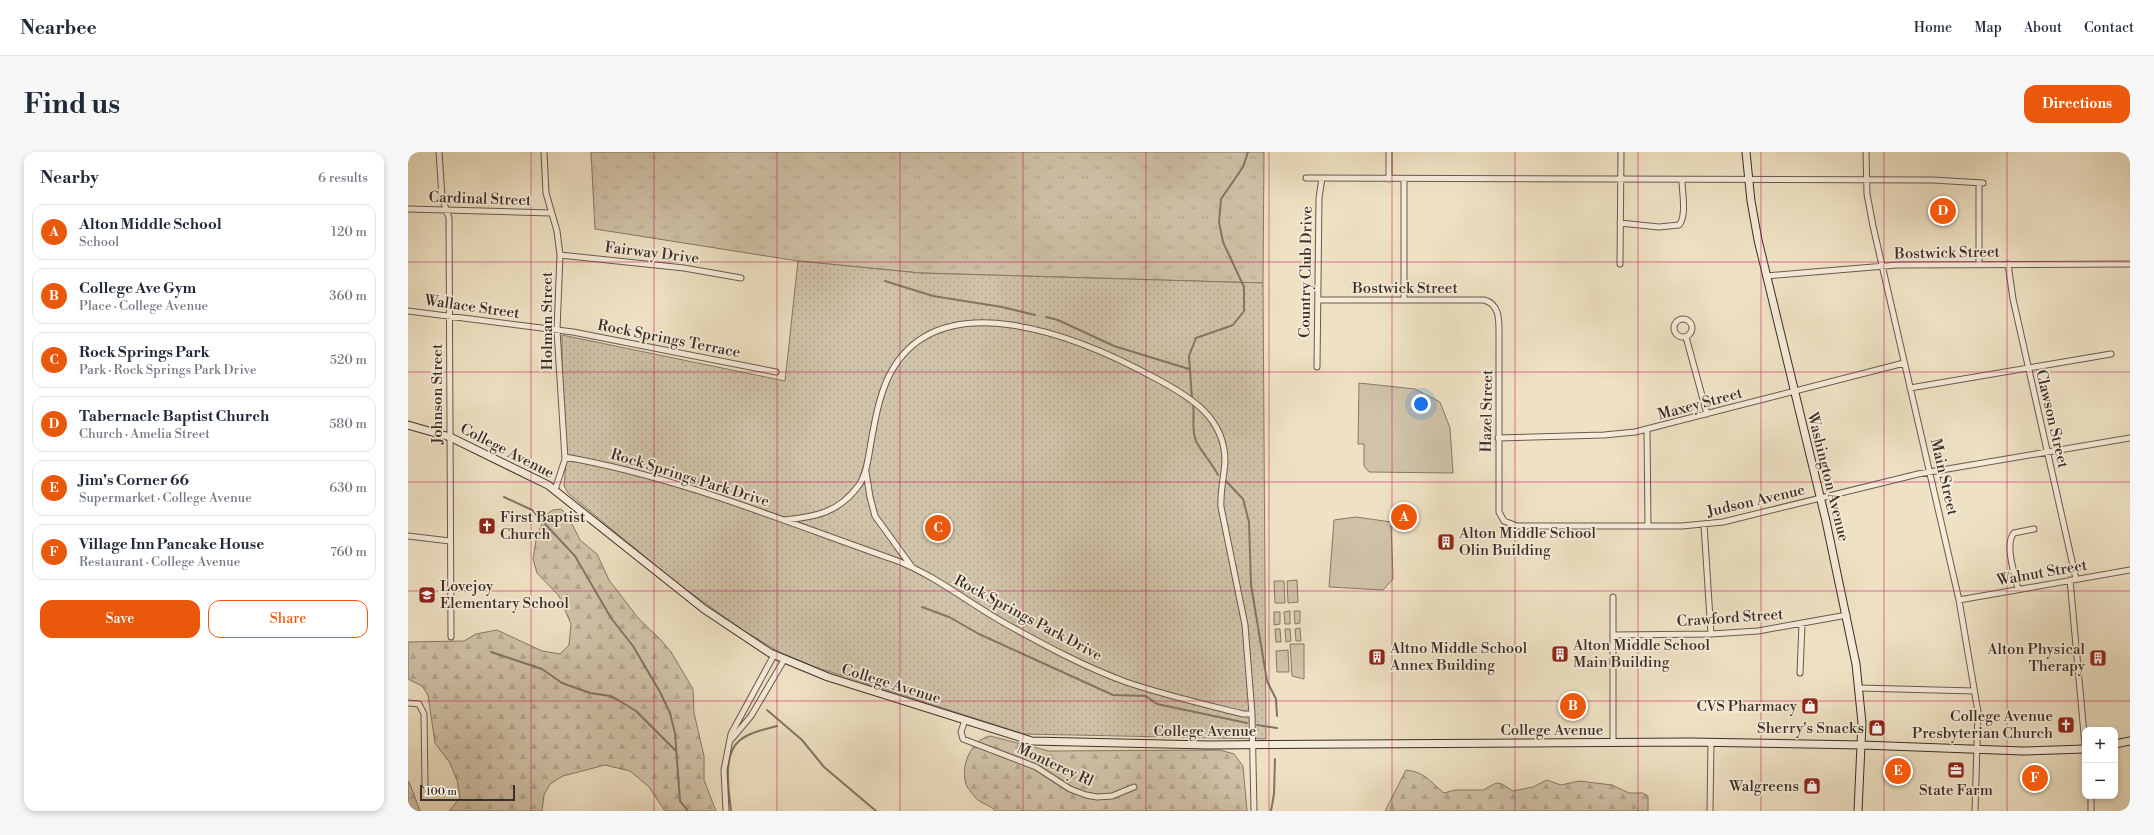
<!DOCTYPE html>
<html lang="en">
<head>
<meta charset="utf-8">
<style>
  body { margin:0; font-family:"Libre Bodoni",serif; background:#f6f6f7; color:#1f2937 }
  .controls { position:absolute; right:12px; bottom:12px; display:grid; overflow:hidden; border-radius:8px; box-shadow:0 2px 6px #0003 }
  .controls button { width:36px; height:36px; display:grid; place-items:center; padding:0; border:0; border-bottom:1px solid #e0e1e3; background:#fff; color:#1f2937; font:20px sans-serif }
  .scale { position:absolute; left:12px; bottom:10px; width:95px; box-sizing:border-box; padding-left:4px; border:2px solid #3c2e28; border-top:0; font-size:11px; line-height:14px; white-space:nowrap; color:#3c2e28; -webkit-text-stroke:3px #f5ecd9; paint-order:stroke }
  .you { position:absolute; left:1013px; top:252px; width:14px; height:14px; margin:-10px; border:3px solid #fff; border-radius:50%; background:#1a73e8; box-shadow:0 0 0 6px #1a73e833 }
  .badge { display:grid; place-items:center; width:26px; height:26px; border-radius:50%; background:#ea580c; color:#fff; font-size:13px; font-weight:700 }
  .pin { position:absolute; translate:-50% -50%; border:2px solid #fff; box-shadow:0 1px 4px #0006 }
  .list { margin:0; padding:0; list-style:none }
  h2 { display:flex; justify-content:space-between; align-items:center; height:52px; margin:0; padding:0 16px; font-size:17px }
  h2 small { font-size:13px; font-weight:400; color:#747a83 }
  .list li { display:grid; grid-template-columns:26px 1fr auto; gap:12px; align-items:center; box-sizing:border-box; height:56px; margin:0 8px 8px; padding:0 8px; border:1px solid #e0e1e3; border-radius:12px }
  .list b { display:block; font-size:15px; white-space:nowrap }
  .list p { margin:0; font-size:13px; white-space:nowrap; color:#747a83 }
  .list em { font-size:13px; font-style:normal; color:#747a83 }
  .actions { display:flex; gap:8px; padding:12px 16px }
  .actions a { flex:1; padding:9px 0; border:1px solid #ea580c; border-radius:12px; text-align:center; font-size:14px; color:#ea580c }
  .actions .main { background:#ea580c; color:#fff }
  .map { position:relative; flex:none; width:1722px; height:659px; overflow:hidden; border-radius:12px }
  header { display:flex; align-items:center; gap:24px; box-sizing:border-box; height:56px; padding:0 20px; background:#fff; border-bottom:1px solid #e0e1e3 }
  header strong { font-size:19px }
  nav { display:flex; gap:22px; margin-inline-start:auto; font-size:14px }
  .intro { display:flex; align-items:center; justify-content:space-between; box-sizing:border-box; height:96px; padding:0 24px }
  h1 { margin:0; font-size:28px }
  .button { padding:10px 18px; border-radius:12px; background:#ea580c; color:#fff; font-size:14px; font-weight:700 }
  main { display:flex; gap:24px; padding:0 24px }
  aside { flex:1; background:#fff; border-radius:12px; box-shadow:0 2px 6px #0003 }
  .map>svg:first-child { display:block }
  .grass { fill:url(#grass-tufts); stroke:#867868 }
  .forest { fill:url(#forest-firs); stroke:#867868 }
  .park { fill:url(#park-dots); stroke:#867868 }
  .garden { fill:#d1c3a9; stroke:#867868 }
  .lines { fill:none; stroke-linecap:round; stroke-linejoin:round }
  .stream { stroke:#837566; stroke-width:2 }
  .minor-casing { stroke:#695b4f; stroke-width:7 }
  .secondary-casing { stroke:#3c2e28; stroke-width:9 }
  .minor { stroke:#f5ecd9; stroke-width:5 }
  .secondary { stroke:#f5ecd9; stroke-width:7 }
  .grid { fill:none; stroke:#c2185b; stroke-width:1; stroke-opacity:0.55 }
  .labels { text-anchor:middle; dominant-baseline:central; stroke-width:3.5; stroke-linejoin:round; paint-order:stroke }
  .street-label { font-size:15px; fill:#3c2e28; stroke:#f5ecd9 }
  .poi-label { font-size:15px; fill:#3c2e28; stroke:#f5ecd9; text-anchor:start }
</style>
</head>
<body>
<header>
<strong>Nearbee</strong>
<nav><a>Home</a><a>Map</a><a>About</a><a>Contact</a></nav>
</header>
<div class="intro"><h1>Find us</h1><a class="button">Directions</a></div>
<main>
<aside>
<h2>Nearby<small>6 results</small></h2>
<ul class="list">
<li><span class="badge">A</span><div><b>Alton Middle School</b><p>School</p></div><em>120 m</em></li>
<li><span class="badge">B</span><div><b>College Ave Gym</b><p>Place · College Avenue</p></div><em>360 m</em></li>
<li><span class="badge">C</span><div><b>Rock Springs Park</b><p>Park · Rock Springs Park Drive</p></div><em>520 m</em></li>
<li><span class="badge">D</span><div><b>Tabernacle Baptist Church</b><p>Church · Amelia Street</p></div><em>580 m</em></li>
<li><span class="badge">E</span><div><b>Jim's Corner 66</b><p>Supermarket · College Avenue</p></div><em>630 m</em></li>
<li><span class="badge">F</span><div><b>Village Inn Pancake House</b><p>Restaurant · College Avenue</p></div><em>760 m</em></li>
</ul>
<div class="actions"><a class="main">Save</a><a>Share</a></div>
</aside>
<div class="map">
<svg width="1722" height="659" viewBox="0 0 1722 659">
  <defs>
    <pattern id="grass-tufts" width="24" height="20" patternUnits="userSpaceOnUse"><rect width="24" height="20" fill="#d1c3a9"/><path d="M3 7l-1-3M5 7V3M7 7l1-3M15 17l-1-3M17 17v-4M19 17l1-3" fill="none" stroke="#b4a891"/></pattern>
    <pattern id="forest-firs" width="22" height="20" patternUnits="userSpaceOnUse"><rect width="22" height="20" fill="#d1c3a9"/><path d="M5 1l3.5 6h-7zM16 11l3.5 6h-7z" fill="#b4a891"/></pattern>
    <pattern id="park-dots" width="8" height="8" patternUnits="userSpaceOnUse"><rect width="8" height="8" fill="#d1c3a9"/><path d="M2 2h.1M6 6h.1" fill="none" stroke="#b4a891" stroke-width="1.8" stroke-linecap="round"/></pattern>
  </defs>
  <rect width="100%" height="100%" fill="#efe2c4"/>
  <filter id="stains"><feTurbulence type="fractalNoise" baseFrequency=".005" numOctaves="4"/><feColorMatrix values="0 0 0 0 .2 0 0 0 0 .09 0 0 0 0 .02 0 0 0 .5 -.17"/></filter>
  <radialGradient id="worn" r=".72"><stop offset=".6" stop-color="#630" stop-opacity="0"/><stop offset="1" stop-color="#630" stop-opacity=".3"/></radialGradient>
  <path class="grass" d="M183,0H856L855,131L512,121L390,109L187,77Z"/>
  <path class="forest" d="M153,357L160,364L172,388L189,402L201,428L231,467L251,486L263,500L285,537L286,561L296,604V628L308,659H257L241,635L222,619L197,613L155,624L142,632L136,643L134,659H41L52,646L49,628L42,611L27,591L20,543L14,534L0,527V490L56,489L68,482L89,478L134,499L152,502L161,493L163,472L151,444L129,421L125,407L129,382L139,362L145,358Z
    M582,584L641,599L812,598L826,602L835,614L839,659H587C582,652 572,652 567,645C564,641 559,636 558,632C552,614 563,588 582,584Z
    M998,618C1019,621 1021,629 1036,641L1047,638H1075L1088,631L1094,632L1105,639L1125,635L1139,628L1153,633L1171,629L1204,633L1221,641H1235L1240,644V659H977Z
    M0,629L2,632L12,659H0Z"/>
  <path class="park" d="M390,109L512,121L855,131L858,587L616,582L407,515L371,500L333,477L265,428L160,341L156,334L159,298L154,239V183L377,229Z"/>
  <path class="garden" d="M951,231L1007,237L1032,250L1042,276L1045,321L961,320L956,314V292H950Z
    M948,365L983,370L985,427L975,438L921,435L926,368Z
    M889,428L890,450L880,451L879,429Z
    M866,429H876L877,451H867Z
    M882,459V472H877L876,460Z
    M886,459H892V471L887,472Z
    M866,460H872V472L866,473Z
    M892,476L893,489H888L887,477Z
    M867,477H872L873,490H868Z
    M877,477H882L883,489L878,490Z
    M882,492H896V527L884,524Z
    M880,498L881,520H869L868,499Z"/>
  <g class="lines">
    <path class="stream" d="M477,129L525,144L594,155L627,163
      M638,165L650,168L706,194L781,217
      M784,247L781,204L788,186L825,173L836,159V135L815,90L811,70L813,47L835,15L840,0
      M785,251C787,263 783,277 788,289C794,301 804,311 810,323
      M817,328L835,347L841,370L843,433L859,529L868,547L869,564
      M96,345L124,358L167,404L203,466L225,494L252,540L262,561L267,581L272,649L280,659
      M514,455L541,465L571,482L705,543L738,544L749,552L839,571
      M83,500L134,517L154,531L182,541L202,544L210,548L228,559L267,598
      M359,558L394,588L416,615L468,659
      M849,573L869,576
      M323,659C321,639 314,604 331,589C341,580 356,578 369,574
      M863,659L866,642L867,607"/>
    <g class="minor-casing">
      <path id="minor" d="M31,0L34,45L41,66L43,485
        M136,0L138,41L149,79L152,103L149,178L157,307L147,338
        M981,0V27
        M1458,0L1459,42L1465,74L1551,448L1570,560L1567,659
        M898,26L1525,28L1575,31
        M996,28V147
        M0,57L143,61
        M1212,71L1251,75L1271,73C1279,64 1274,40 1274,28
        M152,103L276,116L333,126
        M1212,112L1213,0
        M1571,112V31
        M1600,112L1605,147L1668,427
        M1358,124L1489,113L1722,112
        M910,148H1076C1092,152 1091,169 1091,182V360L1096,369L1109,374H1274L1315,370L1510,322L1722,286
        M0,159L165,180L368,220
        M1266 176a9 9 0 1 1 18 0a9 9 0 1 1-18 0Z
        M1278,185L1299,262
        M909,215L911,46L914,26
        M1502,236L1703,202
        M1239,278L1240,374
        M1090,286L1196,283L1227,280L1496,211
        M157,305C271,325 378,370 487,408C527,423 562,452 600,473C638,494 677,515 718,530C756,543 795,552 835,562H844
        M458,320L462,345L467,364L504,415
        M376,368C407,365 431,361 451,333C458,323 460,308 462,296C466,273 470,249 479,228C527,124 674,186 747,226C781,244 817,265 817,309C816,325 812,340 813,355L837,473L844,562L846,659
        M1296,373L1303,482
        M0,384L42,389
        M1662,428L1677,593
        M1610,437C1607,424 1596,391 1606,381L1626,377
        M1205,445V590
        M1551,448L1722,418
        M1206,483L1303,482L1350,479L1439,463
        M1392,521L1394,472
        M1451,536L1566,539
        M0,551L11,552L16,562L17,633
        M557,568L553,580L555,587L628,615L662,637L678,643L689,645L704,644L726,635
        M322,589L343,564L376,508
        M318,659L316,618L323,582L366,503
        M1302,659L1303,590
        M1683,659V644"/>
    </g>
    <g class="secondary-casing">
      <path id="secondary" d="M1338,0L1343,49L1350,88L1418,369L1448,512L1454,571L1450,659
        M0,273L42,285L140,333L296,457L362,501L420,525L624,589L800,593L1282,590L1454,593L1615,599L1677,597
        M1707,592L1722,589"/>
    </g>
    <use href="#minor" class="minor"/>
    <use href="#secondary" class="secondary"/>
  </g>
  <path class="grid" d="M123,0V659M246,0V659M369,0V659M492,0V659M615,0V659M738,0V659M861,0V659M984,0V659M1107,0V659M1230,0V659M1353,0V659M1476,0V659M1599,0V659M0,110H1722M0,220H1722M0,330H1722M0,439H1722M0,549H1722"/>
  <defs>
    <g id="church-square" transform="scale(0.9)"><rect x="-9" y="-9" width="18" height="18" rx="4" fill="#8f2418" stroke="#f5ecd9"/><path d="M-1.2-6h2.4v3.5h3.3v2.4h-3.3V6h-2.4V-.1h-3.3v-2.4h3.3Z" fill="#fff"/></g>
    <g id="building-square" transform="scale(0.9)"><rect x="-9" y="-9" width="18" height="18" rx="4" fill="#8f2418" stroke="#f5ecd9"/><path d="M-4-6H4V6H1V3H-1V6H-4ZM-2.5-4.3h1.7v1.8h-1.7ZM.8-4.3h1.7v1.8H.8ZM-2.5-1h1.7V.8h-1.7ZM.8-1h1.7V.8H.8Z" fill="#fff"/></g>
    <g id="school-square" transform="scale(0.9)"><rect x="-9" y="-9" width="18" height="18" rx="4" fill="#8f2418" stroke="#f5ecd9"/><path d="M0-5L7-2L0 1L-7-2ZM-4 1L0 2.5L4 1V4Q0 6-4 4Z" fill="#fff"/></g>
    <g id="shop-square" transform="scale(0.9)"><rect x="-9" y="-9" width="18" height="18" rx="4" fill="#8f2418" stroke="#f5ecd9"/><path d="M-5-2.5h2.3a2.7 3.5 0 0 1 5.4 0H5L5.5 6h-11ZM-1.5-2.5h3a1.5 2.3 0 0 0-3 0Z" fill="#fff"/></g>
    <g id="office-square" transform="scale(0.9)"><rect x="-9" y="-9" width="18" height="18" rx="4" fill="#8f2418" stroke="#f5ecd9"/><path d="M-6-3h4V-5.5h4V-3h4V5H-6ZM-1-4.5V-3h2v-1.5ZM-6 0V1H6V0Z" fill="#fff"/></g>
  </defs>
  <g fill-rule="evenodd">
    <use href="#church-square" x="79" y="374"/>
    <use href="#building-square" x="1038" y="390"/>
    <use href="#school-square" x="19" y="443"/>
    <use href="#building-square" x="1152" y="502"/>
    <use href="#building-square" x="969" y="505"/>
    <use href="#building-square" x="1690" y="506"/>
    <use href="#shop-square" x="1402" y="554"/>
    <use href="#church-square" x="1658" y="573"/>
    <use href="#shop-square" x="1469" y="576"/>
    <use href="#office-square" x="1548" y="618"/>
    <use href="#shop-square" x="1404" y="634"/>
  </g>
  <g class="labels">
    <g class="street-label">
      <text transform="translate(72 47) rotate(2)">Cardinal Street</text>
      <text transform="translate(244 101) rotate(7)">Fairway Drive</text>
      <text transform="translate(1539 101) rotate(-1)">Bostwick Street</text>
      <text transform="translate(898 120) rotate(-89)">Country Club Drive</text>
      <text x="997" y="136">Bostwick Street</text>
      <text transform="translate(64 155) rotate(8)">Wallace Street</text>
      <text transform="translate(139 169) rotate(-90)">Holman Street</text>
      <text transform="translate(261 187) rotate(11)">Rock Springs Terrace</text>
      <text transform="translate(29 242) rotate(-90)">Johnson Street</text>
      <text transform="translate(1292 252) rotate(-15)">Maxey Street</text>
      <text transform="translate(1079 259) rotate(-89)">Hazel Street</text>
      <text transform="translate(1644 267) rotate(77)">Clawson Street</text>
      <text transform="translate(99 299) rotate(27)">College Avenue</text>
      <text transform="translate(1420 325) rotate(76)">Washington Avenue</text>
      <text transform="translate(1536 325) rotate(77)">Main Street</text>
      <text transform="translate(282 326) rotate(17)">Rock Springs Park Drive</text>
      <text transform="translate(1348 349) rotate(-13)">Judson Avenue</text>
      <text transform="translate(1634 421) rotate(-10)">Walnut Street</text>
      <text transform="translate(620 466) rotate(28)">Rock Springs Park Drive</text>
      <text transform="translate(1322 466) rotate(-4)">Crawford Street</text>
      <text transform="translate(483 532) rotate(17)">College Avenue</text>
      <text x="1144" y="578">College Avenue</text>
      <text x="797" y="579">College Avenue</text>
      <text transform="translate(647 613) rotate(25)">Monterey Rl</text>
    </g>
    <g class="poi-label">
      <text x="92" y="365">First Baptist<tspan x="92" dy="17">Church</tspan></text>
      <text x="1051" y="381">Alton Middle School<tspan x="1051" dy="17">Olin Building</tspan></text>
      <text x="32" y="434">Lovejoy<tspan x="32" dy="17">Elementary School</tspan></text>
      <text x="1165" y="493">Alton Middle School<tspan x="1165" dy="17">Main Building</tspan></text>
      <text x="982" y="496">Altno Middle School<tspan x="982" dy="17">Annex Building</tspan></text>
      <text x="1677" y="497" text-anchor="end">Alton Physical<tspan x="1677" dy="17">Therapy</tspan></text>
      <text x="1389" y="554" text-anchor="end">CVS Pharmacy</text>
      <text x="1645" y="564" text-anchor="end">College Avenue<tspan x="1645" dy="17">Presbyterian Church</tspan></text>
      <text x="1456" y="576" text-anchor="end">Sherry's Snacks</text>
      <text x="1391" y="634" text-anchor="end">Walgreens</text>
      <text x="1548" y="638" text-anchor="middle">State Farm</text>
    </g>
  </g>
  <rect width="100%" height="100%" filter="url(#stains)"/>
  <rect width="100%" height="100%" fill="url(#worn)"/>
</svg>
<div class="controls">
<button>+</button>
<button>−</button>
</div>
<div class="scale">100 m</div>
<div class="you"></div>
<div class="pin badge" style="left:996px;top:365px">A</div>
<div class="pin badge" style="left:1165px;top:554px">B</div>
<div class="pin badge" style="left:530px;top:376px">C</div>
<div class="pin badge" style="left:1535px;top:59px">D</div>
<div class="pin badge" style="left:1490px;top:619px">E</div>
<div class="pin badge" style="left:1627px;top:626px">F</div>
</div>
</main>
</body>
</html>
